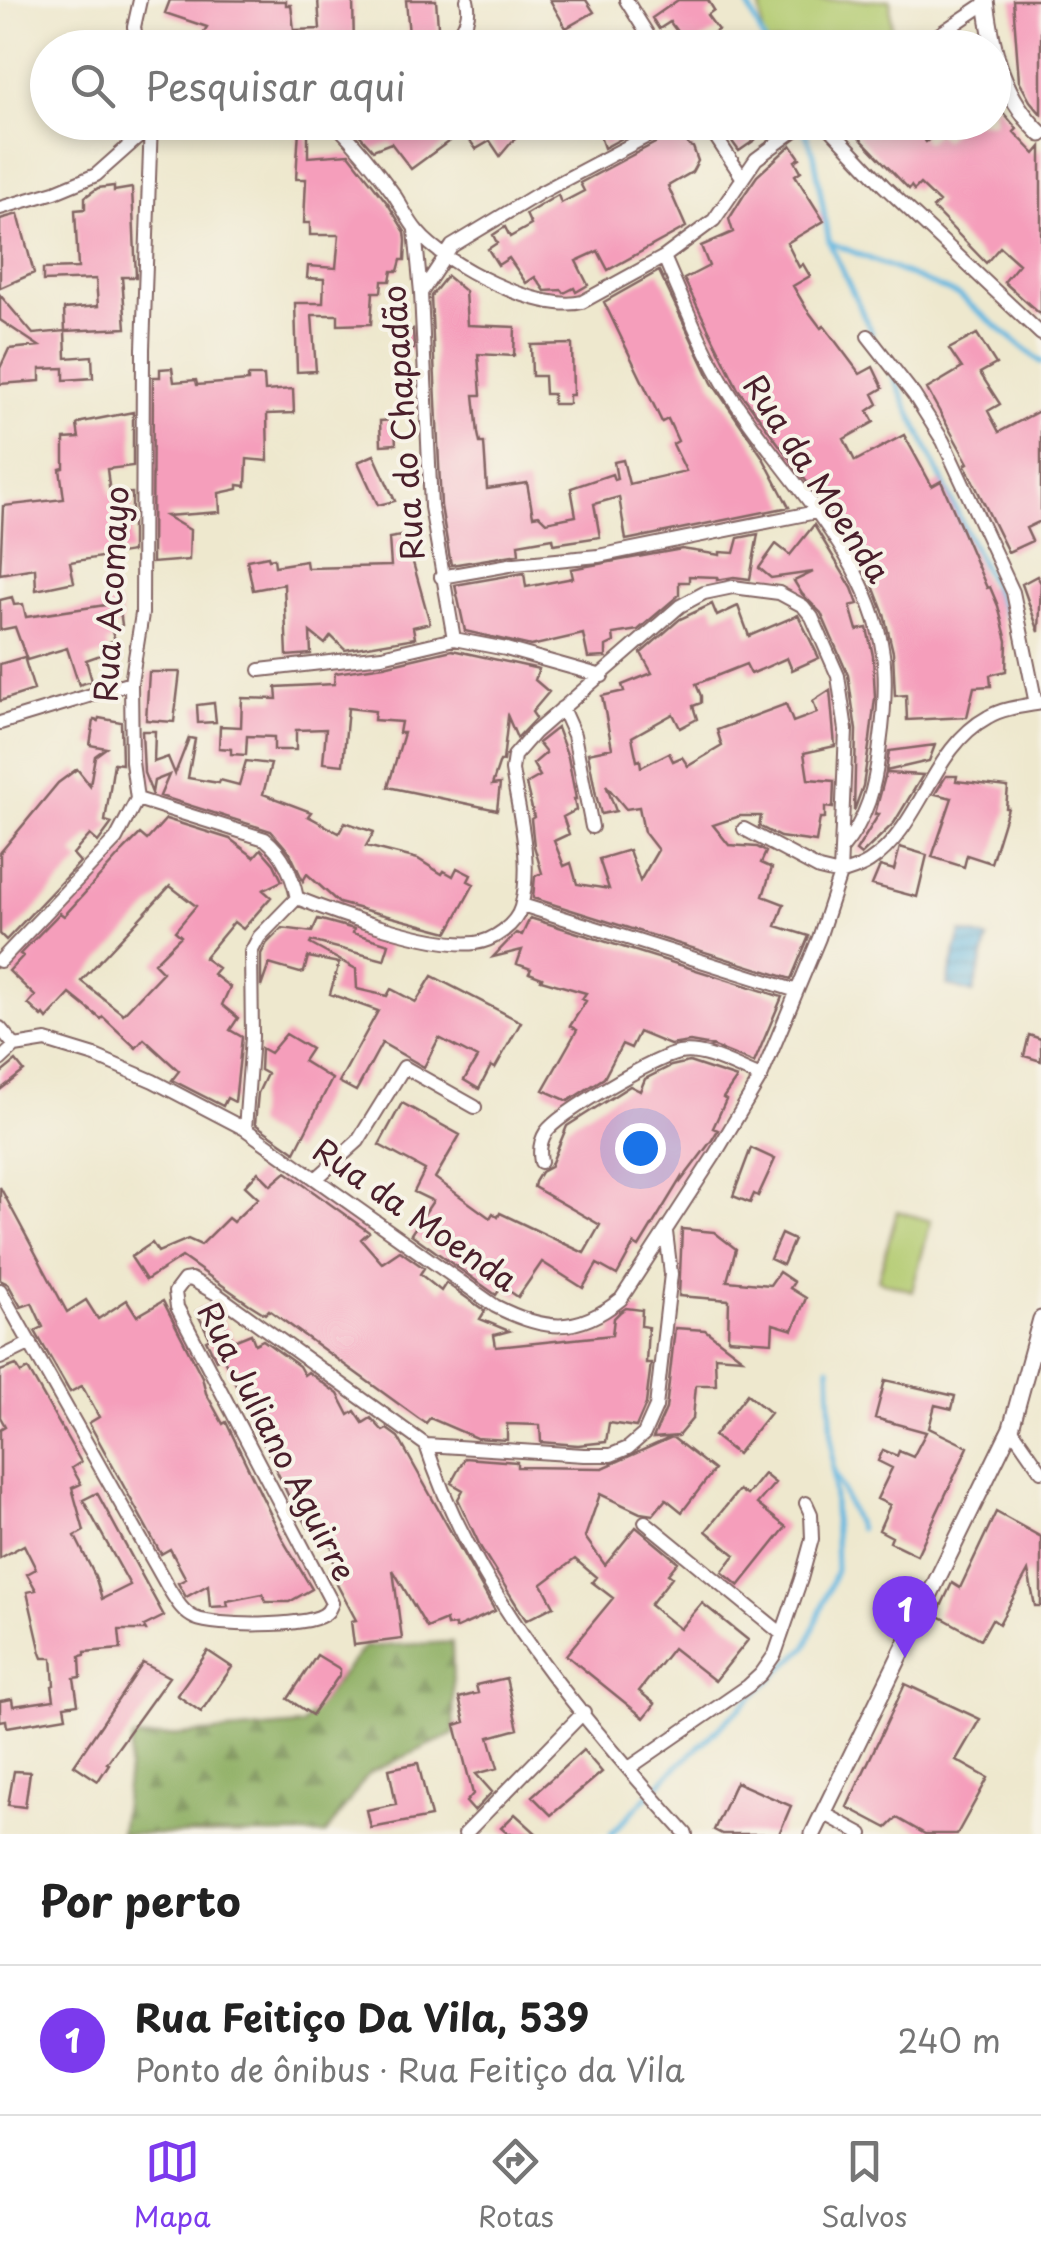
<!DOCTYPE html>
<html lang="pt">
<head>
<meta charset="utf-8">
<style>
  body { margin:0; font-family:"Playpen Sans",sans-serif; background:#f6f6f6; color:#222 }
  .you { position:absolute; left:640px; top:1148px; width:35px; height:35px; margin:-25px; border:8px solid #fff; border-radius:50%; background:#1a73e8; box-shadow:0 0 0 15px #1a73e833 }
  .badge { display:grid; place-items:center; width:65px; height:65px; border-radius:50%; background:#7c3aed; color:#fff; font-size:32px; font-weight:700 }
  .pin { position:absolute; translate:-50% -82px; filter:drop-shadow(0 2px 5px #0008) }
  .pin::after { content:''; position:absolute; top:52px; width:35px; height:30px; background:inherit; clip-path:polygon(0 0,100% 0,50% 100%) }
  .list { margin:0; padding:0; list-style:none }
  h2 { display:flex; justify-content:space-between; align-items:center; height:130px; margin:0; padding:0 40px; font-size:42px }
  h2 small { font-size:32px; font-weight:400; color:#767676 }
  .list li { display:grid; grid-template-columns:65px 1fr auto; gap:30px; align-items:center; box-sizing:border-box; height:150px; padding:0 40px; border-top:2px solid #e0e0e0 }
  .list b { display:block; font-size:38px; white-space:nowrap }
  .list p { margin:0; font-size:32px; white-space:nowrap; color:#767676 }
  .list em { font-size:32px; font-style:normal; color:#767676 }
  .icon { flex:none; width:55px; height:55px; fill:none; stroke:currentColor; stroke-width:2; stroke-linecap:round; stroke-linejoin:round }
  .map { position:relative; flex:none; width:1041px; height:1834px; overflow:hidden }
  .search { position:absolute; background:#fff; box-shadow:0 5px 15px #0003; left:30px; right:30px; top:30px; height:110px; display:flex; align-items:center; gap:25px; box-sizing:border-box; padding:0 35px; border-radius:55px; color:#767676; font-size:38px }
  .sheet { height:280px; background:#fff }
  nav { display:flex; justify-content:space-around; align-items:center; box-sizing:border-box; height:140px; border-top:2px solid #e0e0e0; background:#fff; font-size:28px; color:#767676 }
  nav a { display:grid; justify-items:center; gap:5px }
  nav .on { color:#7c3aed }
  .map>svg:first-child { display:block }
  .grass { fill:#b3cb71; stroke:#7e754e; stroke-width:2.5 }
  .forest { fill:url(#forest-firs); stroke:#6c6747; stroke-width:2.5 }
  .water { fill:url(#water-rules); stroke:#576b86; stroke-width:2.5 }
  .lines { fill:none; stroke-linecap:round; stroke-linejoin:round }
  .stream { stroke:#64b7e0; stroke-width:5 }
  .building { fill:#f59ebb; fill-rule:evenodd }
  .minor-casing { stroke:#836564; stroke-width:16 }
  .tertiary-casing { stroke:#836564; stroke-width:19 }
  .minor { stroke:#fff; stroke-width:12 }
  .tertiary { stroke:#fff; stroke-width:15 }
  .labels { text-anchor:middle; dominant-baseline:central; stroke-width:8; stroke-linejoin:round; paint-order:stroke }
  .street-label { font-size:32px; fill:#4a1f2b; stroke:#f7f3e8 }
</style>
</head>
<body>
<div class="map">
<svg width="1041" height="1834" viewBox="0 0 1041 1834">
  <defs>
    <pattern id="forest-firs" width="22" height="20" patternUnits="userSpaceOnUse" patternTransform="scale(2.5)"><rect width="22" height="20" fill="#8eaf63"/><path d="M5 1l3.5 6h-7zM16 11l3.5 6h-7z" fill="#768e52"/></pattern>
    <pattern id="water-rules" width="6" height="5" patternUnits="userSpaceOnUse" patternTransform="scale(2.5)"><rect width="6" height="5" fill="#64b7e0"/><path d="M0 2.5h6" fill="none" stroke="#5494b6"/></pattern>
  </defs>
  <rect width="100%" height="100%" fill="#f7f3e8"/>
  <filter id="ink" filterUnits="userSpaceOnUse"><feTurbulence type="fractalNoise" baseFrequency=".01" numOctaves="2"/><feDisplacementMap in="SourceGraphic" scale="20" xChannelSelector="R" yChannelSelector="G"/><feConvolveMatrix kernelMatrix="1 2 1 2 8 2 1 2 1" color-interpolation-filters="sRGB"/></filter>
  <filter id="wash" filterUnits="userSpaceOnUse"><feTurbulence type="fractalNoise" baseFrequency=".0048" numOctaves="4" result="noise"/><feDisplacementMap in="SourceGraphic" scale="40" xChannelSelector="R" yChannelSelector="G"/><feGaussianBlur stdDeviation="2.25" result="paint"/><feColorMatrix in="noise" values="0 0 0 0 0 0 0 0 0 0 0 0 0 0 0 0 0 1.4 0 .05"/><feComposite in="paint" operator="in"/></filter>
  <g filter="url(#wash)">
    <rect width="100%" height="100%" fill="#eee8ce"/>
    <path class="grass" d="M760,0H890L892,34L763,44Z
      M897,1211L931,1221L912,1291L878,1280Z"/>
    <path class="forest" d="M452,1642L454,1734L369,1773L326,1834H120L132,1739L302,1725L364,1647Z"/>
    <path class="water" d="M961,932L988,939L973,993L947,985Z"/>
    <g class="lines">
      <path class="stream" d="M746,0L767,48
        M802,125L814,154L829,242L958,295L1041,362
        M829,242L872,333
        M892,374L1006,616
        M829,1367L833,1469L859,1529
        M611,1834L666,1777L807,1646L836,1570L833,1469"/>
    </g>
    <g id="blocks">
      <path class="building" d="M170,0L286,1V5H291L294,30L320,29L318,0H353L354,48H295L294,42H251L246,48L231,41L227,47L202,35L207,27L165,13Z
        M406,0H436L439,39L428,48L425,35H409Z
        M550,0H586L594,12L566,28Z
        M678,0H708L714,10L707,15L718,30L689,48L670,22L659,29L652,18Z
        M1013,0H1041V114L1030,101L1019,81Z
        M994,102L1017,129L1014,132L1035,154L1041,147V315L1004,282L1019,264L1000,247L986,263L933,208L939,202L920,184L914,190L911,186L909,189L857,135L852,122H911L926,142L937,133L944,140L962,122H994Z
        M348,122H507L516,137L500,156L490,141L476,149L463,131L411,169L391,143L373,150Z
        M595,122H652L604,148Z
        M718,122H771L752,135L755,140L739,151Z
        M299,129L308,130V157L349,154L388,204L405,232L406,241L405,260H401L398,271H392L390,281H382L381,292H373L371,324L338,325V315H312L316,371L297,372L295,303H323L324,279L307,278L308,266L336,268L339,235H310V223H304L306,179H296Z
        M674,133L682,135L689,146L693,147L698,161L692,172L668,186L686,227L608,270L598,251L576,261L588,285L576,292L574,288L564,293L562,290L545,291L535,277L526,283L509,258L498,265L488,249L497,243L493,235L505,227L510,237L531,225L526,214L558,195L561,203L584,191L580,183Z
        M791,145L800,158L795,161L801,171L795,175L824,221L787,243L799,267L803,264L810,276L793,286L806,308L821,328L824,326L860,374L873,367L883,388L873,394L878,404L868,411L874,422L844,439L855,461L904,435L932,486L941,481L987,588L990,587L998,606L1007,641L1006,671L990,675L991,686L974,687L967,717L907,720L906,695L895,696L893,652L884,614L870,578L829,512L738,389L684,279L709,266L701,246L733,232L729,219L744,195L757,176Z
        M114,186V191L132,188L136,277H122L126,328L65,331L64,309L98,306L96,279L43,281V269L78,268L75,210L85,209V197L98,188Z
        M18,214L34,273L0,288V219Z
        M659,271L712,383L762,456L789,507L626,540L619,497L594,504L600,537L554,544L553,538L518,544L519,554L451,565L441,506L431,296L447,276L465,291L467,325L515,327L514,356L478,354L481,395H474L478,433L480,443H484L487,489L527,483L533,516L539,515L546,522L576,516L571,488L612,474L614,480L617,479L614,462L623,460L629,484L686,471L673,444L678,441L668,419L662,422L604,302Z
        M0,295L33,334L65,331L66,358L92,356L93,378L64,380V368L40,369V381L0,384V368L9,349L39,346L0,320Z
        M403,318L405,333L413,329L414,349L407,352L405,359L391,327Z
        M977,334L996,364L980,373L1000,404L988,411L999,432L1041,410V521L1026,528L1032,541L1008,552L965,465L968,463L927,389L962,368L949,349Z
        M572,344L573,395H569V404H553V394H545L544,376H532L531,345Z
        M172,368L174,382L196,380L197,385L248,381V376H264L265,391L293,389L294,413L267,414L268,461L247,459L246,486L238,485V489L219,493L220,512L166,516L190,530L189,560L152,563L153,377H160V369Z
        M133,412V466L107,469L110,494L132,493V552L70,562L74,582L36,590L35,568L0,574L3,506L64,499L60,469L64,468V439L79,438L77,425L82,422Z
        M394,420L396,444L381,445L380,421Z
        M374,455L395,501L378,505L358,462Z
        M814,525L852,588L858,604L850,606L857,630L867,628L873,656L875,698L870,740L863,786L854,811L856,730L848,675L821,613L802,594L794,581L813,572L771,578L759,568L776,544L790,555Z
        M413,534L416,559H412L430,623L413,627L415,638L345,650L331,636L325,644L310,632L311,654L287,656L284,584L253,590L247,560L268,556L269,559L274,558L275,566L306,561L307,568L391,566L389,538Z
        M758,534L750,579L734,577L717,580V577L689,576V582H679V595L638,630L613,634L614,642L606,646V657L588,658L583,634L531,646L465,631L455,585L524,573L526,587L573,578L571,569L682,549L720,555V552L734,553L738,538Z
        M1037,576L1041,583L1039,632L1022,584Z
        M12,597L14,605L23,604L26,617L119,603L122,625L111,628L115,640L106,643L109,652L86,660L92,681L79,685L67,648L27,660L15,627L0,630V600Z
        M712,604L717,616L738,606L749,636L798,615L819,658L792,670L787,658L751,674L746,664L696,684L701,696V703L693,706L697,719L680,728L673,714L632,737L637,761L640,760L641,767L669,753L673,761L682,757L688,766L722,746L717,730L786,704L793,722L817,713L813,701L830,690L835,746L804,753L808,779L834,781L833,808L825,807V818H820L816,842L780,837L759,826L761,816H740L713,825L729,845L757,847L766,852L761,863L772,868L763,896L784,904L776,926L809,936L791,979L533,898L535,876L542,873L534,846L531,819L534,817L526,784L540,776L533,764L546,753L538,743L557,728L568,757L576,799H574L576,810L563,817L569,834L554,841L564,866L571,863L577,884L609,889L599,859L629,850L640,881L658,850L644,832L639,807L626,809L606,785L616,811L601,814L596,795L588,753L612,748L602,696L624,691L622,685L652,673L641,653L680,619Z
        M452,650L539,669L535,680L549,692L532,712L536,718L517,738L508,717L503,761H500L492,785L500,784L497,810L388,787L404,733H399L401,722L374,720L375,711L348,708L343,765L323,763L326,729L296,730V750H274V737L247,736L246,755L231,754V749L219,748L220,726L241,727L242,698L277,699L276,687L334,684L335,673L384,666Z
        M24,657L34,690L0,701V664Z
        M149,672H180L174,722L146,720Z
        M214,703L216,722L198,723L197,705Z
        M99,718L121,722L122,764L114,763L105,821L112,823L98,842L90,835L73,854L80,862L6,940L0,934V853L58,783L77,769L90,785L95,756L106,748L90,745L94,720L98,721Z
        M142,731H155L154,762L168,757L175,774L189,738L195,739L188,778L219,783L220,780L239,785L246,761L271,764L263,794L311,812L308,816L339,833L345,822L374,832L366,846L418,859L442,874L444,871L453,876L457,868L471,875L468,881L474,884L448,932L339,903L307,874L303,881L290,853L271,831L160,796L169,775L154,781L152,793L144,773Z
        M935,745L929,761L886,771L889,751Z
        M886,773L923,775L894,823L861,855L856,851L879,814H875Z
        M946,776H957L956,781L1008,787L1006,808H1008L991,863L967,855L964,867L932,857L952,798L935,794Z
        M166,819L230,839L254,857L261,849L274,864L282,881L263,890L271,897L243,929L234,922L204,958L218,968L213,974L230,987L222,1005L238,1018L230,1030L242,1037L235,1102L227,1098L223,1106L172,1080L179,1071L144,1039L136,1048L103,1017L101,1019L70,994L47,1019L44,1015L42,1017L28,1004L35,996L9,971L23,956L20,954L60,913L64,916L122,852L140,834L147,840ZM170,886L196,906L175,931L181,936L154,963L163,972L123,1014L81,981Z
        M900,847L927,855L917,897L872,885L880,866L894,870Z
        M530,918L782,997L754,1063L712,1046L690,1042L670,1045L639,1032L631,1048L622,1044L604,1078L568,1101L543,1090L577,1030L570,1026L586,1001L582,999L586,993L541,980L542,978L529,973L531,969L517,964L522,950L493,957L516,933L522,935Z
        M318,919L354,929L353,933L389,944L384,960L311,941L310,944L356,969L357,989L387,996L391,989L416,1002L432,976L521,1022L495,1068L491,1066L479,1089L464,1080L477,1058L439,1038L424,1067L382,1043L356,1091L339,1082L378,1011L330,994L339,963L308,957L304,972L300,973L269,964L261,987V954L267,943L282,928L312,932Z
        M286,1034L311,1049L303,1061L332,1079L295,1152L255,1124L258,1093L267,1074L260,1070L261,1048L270,1053Z
        M1029,1035L1041,1039V1061L1024,1056Z
        M16,1061L24,1071L0,1090V1074Z
        M689,1062L737,1078L723,1098L726,1100L713,1128L718,1130L712,1140L681,1181V1178L639,1247L634,1244L617,1275L597,1264L583,1288L542,1262L518,1297L502,1286L496,1295L411,1234L433,1201L414,1192L425,1170L379,1145L402,1103L460,1135L435,1178L490,1218L493,1213L498,1217L500,1213L584,1253L600,1225L534,1187L535,1182L541,1172L550,1167L567,1126L630,1086L640,1091L645,1079L671,1066Z
        M751,1148L775,1159L758,1196L754,1194L750,1203L733,1196Z
        M258,1172L271,1185L286,1172L369,1232L361,1239L382,1263L400,1251L424,1268L420,1274L441,1291L446,1283L485,1311L480,1319L509,1331L494,1335L496,1347L612,1335L614,1318L620,1312L626,1308L642,1310L641,1326L648,1327L646,1363H651L646,1404L636,1427L609,1423L606,1442L578,1445L541,1442L540,1425L507,1424V1440L476,1438L430,1418L426,1423L418,1418L269,1310L265,1314L249,1304L182,1257L146,1280L131,1257L152,1243L158,1252L188,1239L201,1245L228,1218L233,1222L258,1198L245,1186Z
        M0,1187L67,1312L86,1300L98,1319L127,1300L137,1316L163,1301L202,1377L206,1393L223,1424L226,1422L284,1542L312,1589L289,1602H266L263,1594L227,1601L228,1606L210,1607L208,1585L186,1597L178,1583L186,1579L170,1549L161,1554L89,1423L99,1417L82,1386L70,1392L35,1331L43,1327L32,1303L21,1307L8,1284L0,1280Z
        M682,1229L714,1232L736,1249L727,1281L770,1285L779,1272L794,1282L790,1288L806,1298L793,1330L773,1324L772,1342L728,1339L729,1300L679,1296Z
        M781,1234L794,1240L783,1265L770,1259Z
        M212,1303L234,1341L251,1334L255,1344L263,1340L299,1366L304,1375L308,1372L338,1394L349,1415L355,1411L363,1423L371,1418L383,1431L387,1429L398,1437L495,1611L455,1629V1625L447,1626L446,1620L427,1628L393,1570L402,1639L354,1645L351,1621L356,1620L332,1575L338,1572L332,1557L336,1554L319,1524L310,1530L300,1513L297,1514L223,1357L216,1360L206,1340L210,1338L196,1311Z
        M675,1328L705,1330L742,1358L715,1356L716,1385H696L693,1418L678,1436L653,1438L666,1409Z
        M16,1365L21,1373L28,1369L81,1462L72,1468L81,1484L72,1488L84,1531L75,1536L95,1576L102,1599L130,1585L83,1500L97,1493L164,1616L144,1626L146,1630H119L121,1649L85,1652V1655L80,1656L81,1677L74,1678L78,1704L64,1706L66,1717L7,1727L6,1720L0,1721V1701L12,1699L13,1706L54,1700L52,1686L54,1685L52,1658H43L41,1653L27,1592L36,1590L27,1574L36,1569L24,1545L0,1558V1429L5,1426L0,1417V1371Z
        M885,1380L955,1396L952,1409L935,1405L929,1428L968,1447L917,1555L890,1542L892,1537L879,1530L890,1505L877,1499L892,1468L878,1461L883,1450L897,1456L899,1451L913,1457L926,1432L875,1418Z
        M747,1394L770,1413L737,1454L714,1436Z
        M672,1437L714,1470L682,1512L666,1499L653,1515L640,1513L600,1494L585,1537L605,1565L636,1527L678,1562L668,1574L672,1577L650,1605L680,1629L702,1603L748,1640L715,1681L673,1648L639,1691L655,1704L644,1718L566,1655L613,1598L592,1582L596,1577L575,1559L542,1584L554,1606L526,1620L481,1548L458,1499L463,1490L451,1483L465,1458L517,1462V1467L603,1468Z
        M764,1474L775,1483L757,1504L786,1527L739,1586L722,1572L735,1555L706,1531L739,1490L747,1495Z
        M996,1512L1041,1537V1606H1035L1028,1571L999,1624L992,1619L981,1639L937,1615L952,1583L960,1588Z
        M208,1651L232,1667L201,1712L177,1695Z
        M317,1655L340,1669V1674L312,1715L288,1699Z
        M143,1663L169,1677L107,1763L109,1764L98,1781L74,1765Z
        M506,1678L518,1729L489,1737L498,1768L476,1774L492,1792L474,1811L466,1802L473,1794L455,1725L465,1722L459,1698L478,1693L476,1685Z
        M905,1684L980,1719L956,1760L988,1778L957,1834H925L897,1818L887,1828L847,1807Z
        M583,1750L602,1772L551,1815L532,1796Z
        M418,1763L431,1817L371,1828L367,1810L396,1804L389,1769Z
        M14,1771L30,1772L25,1807L8,1805Z
        M736,1782L791,1806L779,1834H722L714,1830Z
        M515,1814L537,1834H508L501,1828Z"/>
    </g>
  </g>
  <g filter="url(#ink)">
    <use href="#blocks" fill-opacity="0" stroke="#836564" stroke-width="2.5"/>
    <g class="lines">
      <g class="minor-casing">
        <path id="minor" d="M626,0L656,48
          M138,48L134,27L140,0
          M168,48L193,43L211,48
          M444,48C460,36 472,20 467,0
          M919,48L986,3
          M334,122C356,145 375,168 393,193C402,206 408,221 418,232C445,265 540,313 582,302L664,257L714,220L756,159L806,122
          M706,122L742,177
          M824,122L884,186L1041,334
          M0,208L55,192L96,175L150,127
          M415,230L421,293L431,507L454,639L506,649L602,676
          M664,257C684,303 703,351 730,394C781,474 870,556 883,654C887,684 884,716 880,745C875,787 868,818 841,850
          M421,293L452,246L538,194L674,122
          M868,336L914,395L943,441L1013,592L1036,704
          M441,577L515,564L598,556L816,512
          M260,670L382,656L454,639
          M562,708L574,735L592,827
          M0,723L131,683
          M744,829L819,869L840,874
          M840,874C849,871 860,868 869,862C922,827 931,748 988,717C1003,708 1024,706 1041,703
          M522,905L797,991
          M0,961L116,839L137,799
          M0,1028L15,1046
          M0,1060L15,1046L46,1041L95,1056L153,1081L245,1129L495,1306C544,1331 577,1335 621,1299L714,1156L761,1077L819,938L840,874L846,730L838,676L812,617L803,606L779,593L733,587L704,593L680,606L534,733L514,756L512,770C519,814 533,862 521,907C516,925 493,941 475,943C433,948 337,914 297,898C292,875 284,854 265,839L137,799L132,762L131,683L142,614L143,349L151,122
          M245,1129L252,1037L251,952L259,937L297,898
          M541,1162C539,1151 540,1141 546,1132C559,1113 656,1057 679,1053C705,1048 737,1068 761,1077
          M317,1178L358,1141L404,1067L475,1107
          M0,1290L169,1589C176,1600 183,1613 195,1618C216,1627 304,1627 323,1615C329,1612 329,1609 332,1603L177,1307L175,1292L184,1280L191,1279L215,1293L426,1445
          M0,1358L31,1343
          M1011,1428L1041,1471
          M426,1445C474,1594 582,1718 686,1834
          M426,1445L584,1455H611L628,1448L644,1434L656,1407L671,1274L666,1232
          M645,1522L782,1634
          M629,1768L748,1686L761,1674L775,1654L801,1579L812,1539L811,1514L806,1503
          M823,1813L862,1834
          M465,1834L584,1712"/>
      </g>
      <g class="tertiary-casing">
        <path id="tertiary" d="M986,0C992,51 1003,98 1041,134
          M813,1834L1011,1428L1041,1319"/>
      </g>
      <use href="#minor" class="minor"/>
      <use href="#tertiary" class="tertiary"/>
    </g>
  </g>
  <g class="labels">
    <g class="street-label">
      <text transform="translate(402 423) rotate(-94)">Rua do Chapadão</text>
      <text transform="translate(818 478) rotate(57)">Rua da Moenda</text>
      <text transform="translate(110 594) rotate(-87)">Rua Acomayo</text>
      <text transform="translate(416 1214) rotate(35)">Rua da Moenda</text>
      <text transform="translate(278 1441) rotate(63)">Rua Juliano Aguirre</text>
    </g>
  </g>
</svg>
<div class="you"></div>
<div class="pin badge" style="left:905px;top:1658px">1</div>
<div class="search"><svg class="icon" aria-label="search" viewBox="0 0 24 24"><circle cx="10" cy="10" r="6"/><path d="M15 15l6 6"/></svg>Pesquisar aqui</div>
</div>
<section class="sheet">
<h2>Por perto<small></small></h2>
<ul class="list">
<li><span class="badge">1</span><div><b>Rua Feitiço Da Vila, 539</b><p>Ponto de ônibus · Rua Feitiço da Vila</p></div><em>240 m</em></li>
</ul>
</section>
<nav>
<a class="on"><svg class="icon" aria-label="map" viewBox="0 0 24 24"><path d="M3 6l6-2 6 2 6-2v14l-6 2-6-2-6 2zM9 4v14M15 6v14"/></svg>Mapa</a>
<a><svg class="icon" aria-label="directions" viewBox="0 0 24 24"><path d="M12 3l9 9-9 9-9-9zM9 14v-3h6M13 9l2 2-2 2"/></svg>Rotas</a>
<a><svg class="icon" aria-label="saved" viewBox="0 0 24 24"><path d="M7 4h10v16l-5-4-5 4z"/></svg>Salvos</a>
</nav>
</body>
</html>
